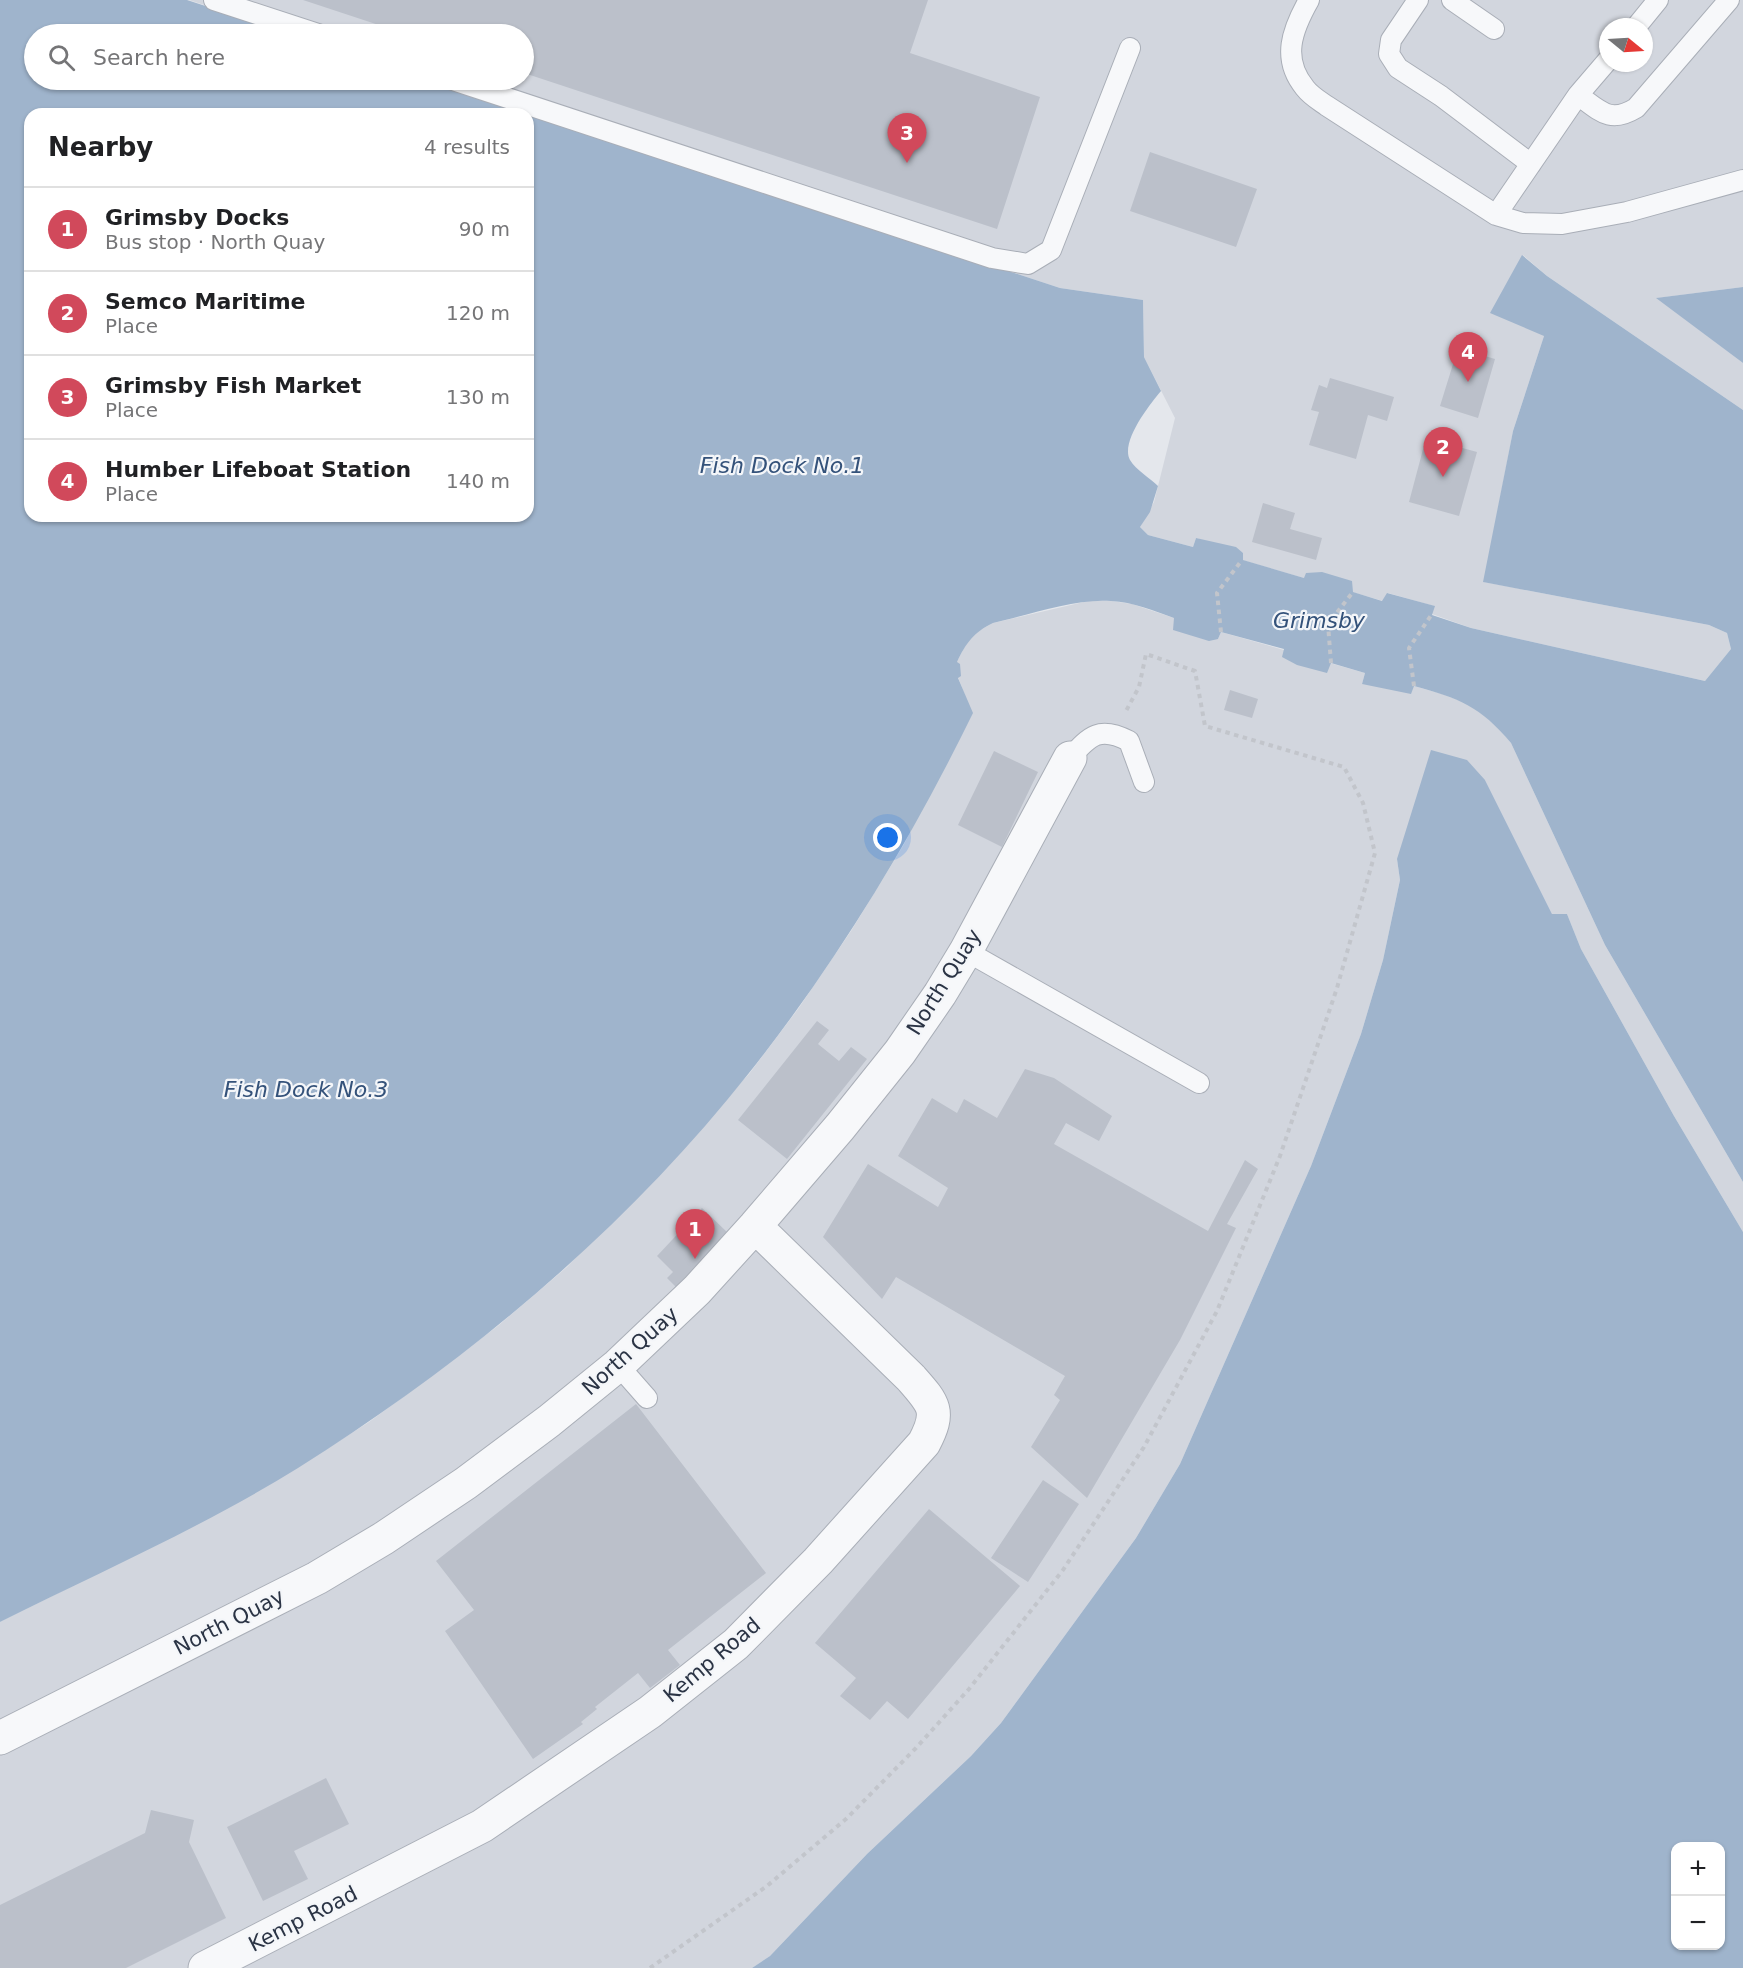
<!DOCTYPE html>
<html lang="en">
<head>
<meta charset="utf-8">
<style>
  body { margin:0; font-family:"DejaVu Sans",sans-serif; background:#f2f2f2; color:#202124 }
  .controls { position:absolute; right:18px; bottom:18px; display:grid; overflow:hidden; border-radius:12px; box-shadow:0 2px 4px #0004 }
  .controls button { width:54px; height:54px; display:grid; place-items:center; padding:0; border:0; border-bottom:2px solid #e0e0e0; background:#fff; color:#202124; font:30px sans-serif }
  .compass { position:absolute; left:1599px; top:18px; width:54px; height:54px; border-radius:50%; background:#fff; box-shadow:0 2px 4px #0004; rotate:108deg }
  .you { position:absolute; left:888px; top:838px; width:21px; height:21px; margin:-15px; border:4px solid #fff; border-radius:50%; background:#1a73e8; box-shadow:0 0 0 9px #1a73e833 }
  .badge { display:grid; place-items:center; width:39px; height:39px; border-radius:50%; background:#d1495b; color:#fff; font-size:20px; font-weight:700 }
  .pin { position:absolute; translate:-50% -50px; filter:drop-shadow(0 2px 3px #0008) }
  .pin::after { content:''; position:absolute; top:32px; width:21px; height:18px; background:inherit; clip-path:polygon(0 0,100% 0,50% 100%) }
  .list { margin:0; padding:0; list-style:none }
  h2 { display:flex; justify-content:space-between; align-items:center; height:78px; margin:0; padding:0 24px; font-size:26px }
  h2 small { font-size:20px; font-weight:400; color:#757577 }
  .list li { display:grid; grid-template-columns:39px 1fr auto; gap:18px; align-items:center; box-sizing:border-box; height:84px; padding:0 24px; border-top:2px solid #e0e0e0 }
  .list b { display:block; font-size:22px; white-space:nowrap }
  .list p { margin:0; font-size:20px; white-space:nowrap; color:#757577 }
  .list em { font-size:20px; font-style:normal; color:#757577 }
  .icon { flex:none; width:33px; height:33px; fill:none; stroke:currentColor; stroke-width:2; stroke-linecap:round; stroke-linejoin:round }
  .map { position:relative; flex:none; width:1743px; height:1968px; overflow:hidden }
  .search { position:absolute; background:#fff; box-shadow:0 2px 4px #0004; left:24px; top:24px; width:510px; height:66px; display:flex; align-items:center; gap:15px; box-sizing:border-box; padding:0 21px; border-radius:33px; color:#757577; font-size:22px }
  .panel { position:absolute; background:#fff; box-shadow:0 2px 4px #0004; left:24px; top:108px; width:510px; height:414px; border-radius:18px }
  .map>svg:first-child { display:block }
  .built { fill:#d2d6de; fill-rule:evenodd }
  .water { fill:#9fb4cc; fill-rule:evenodd }
  .building { fill:#bbc0ca }
  .lines { fill:none; stroke-linecap:round; stroke-linejoin:round }
  .service-casing { stroke:#a9aeb7; stroke-width:22 }
  .minor-casing { stroke:#a9aeb7; stroke-width:35 }
  .path { stroke:#c2c5cb; stroke-width:4; stroke-dasharray:4.5 4.5; stroke-linecap:butt }
  .service { stroke:#f7f8fa; stroke-width:20 }
  .minor { stroke:#f7f8fa; stroke-width:33 }
  .labels { text-anchor:middle; dominant-baseline:central; stroke-width:4.5; stroke-linejoin:round; paint-order:stroke }
  .street-label { font-size:21px; fill:#2b3445; stroke:#f4f6f9 }
  .water-label { font-size:22px; font-style:italic; fill:#34527a; stroke:#f4f6f9 }
</style>
</head>
<body>
<div class="map">
<svg width="1743" height="1968" viewBox="0 0 1743 1968">
  <rect width="100%" height="100%" fill="#e4e7ec"/>
  <path class="built" d="M189,0H1743V287L1657,298L1743,363V410L1547,276L1523,255L1544,336L1513,431L1484,582L1709,625L1727,633L1731,649L1705,681L1471,628L1432,614L1434,606L1388,593L1383,601L1242,560L1243,553L1196,538L1193,547L1148,535L1140,527L1154,502L1175,418L1144,357L1143,300L1060,288L429,80H524V34H293ZM1608,27H1644V63H1608Z
    M1088,601H1112L1132,604L1174,618L1218,639L1221,632L1365,673L1362,684L1414,686L1442,694L1471,705L1496,725L1511,743L1605,945L1743,1182V1232L1674,1116L1581,949L1567,914H1552L1485,780L1397,859L1400,880L1383,960L1361,1034L1311,1166L1180,1464L1136,1538L1001,1723L971,1756L867,1854L770,1956L752,1968H0V1622L212,1516L295,1469L369,1422L437,1372L499,1325L567,1267L749,1074L798,1009L851,931L903,846L972,714L958,677L956,663L969,639L980,630L993,623Z"/>
  <path class="water" d="M0,0H187L291,34H34V80H427L1060,288L1143,300L1144,357L1161,391C1150,404 1120,442 1130,460C1136,470 1150,478 1158,486L1150,512L1140,527L1148,535L1193,547L1196,538L1236,547L1243,553V560L1304,578L1306,573L1322,572L1352,581L1353,592L1382,601L1387,593L1435,606L1432,615L1471,628L1705,681L1731,649L1727,633L1709,625L1483,582L1513,431L1544,336L1490,313L1522,255L1547,276L1743,410V1182L1605,945L1511,743C1481,707 1459,698 1414,686L1411,694L1362,684L1365,673L1331,663L1327,673L1297,665L1282,657L1284,649L1221,632L1218,639L1209,641L1173,630L1174,618C1154,611 1133,602 1111,601C1076,598 1029,615 993,623C974,632 966,643 957,662L960,664L961,676L958,678L973,713C911,840 837,962 749,1073C625,1230 467,1362 298,1468C203,1527 100,1572 0,1622ZM30,114H528V516H30Z
    M1743,287V363L1656,298Z
    M1431,750L1467,760L1485,780L1552,914H1567L1581,949L1674,1116L1743,1232V1968H752L770,1956L867,1854L971,1756L1001,1723L1136,1538L1180,1464L1311,1166L1361,1034L1383,960L1400,880L1397,859ZM1720,1846V1946H1676V1846Z"/>
  <path class="building" d="M303,0H928L910,53L1040,97L997,229L524,73V34H406Z
    M1150,152L1257,189L1236,247L1130,211Z
    M1458,348L1495,359L1478,418L1440,406Z
    M1330,378L1394,397L1387,421L1368,415L1356,459L1309,445L1319,412L1311,410L1319,385L1327,388Z
    M1426,438L1477,452L1459,516L1409,502Z
    M1263,503L1295,513L1290,529L1322,538L1316,560L1252,542Z
    M1230,690L1258,699L1252,718L1224,710Z
    M994,751L1038,772L1002,847L958,825Z
    M817,1021L829,1030L818,1044L839,1061L851,1047L867,1059L787,1159L738,1120Z
    M1025,1069L1054,1078L1112,1116L1099,1141L1066,1123L1054,1144L1208,1231L1245,1160L1258,1169L1227,1224L1236,1228L1180,1340L1087,1498L1031,1447L1060,1400L1054,1395L1065,1376L896,1277L882,1299L823,1237L868,1164L938,1207L948,1188L898,1156L932,1098L957,1113L964,1099L997,1118Z
    M702,1208L728,1233L677,1288L667,1278L673,1272L657,1256Z
    M636,1404L766,1573L668,1650L680,1665L650,1688L638,1673L595,1707L597,1709L581,1722L583,1724L533,1759L445,1631L474,1610L436,1561Z
    M1043,1480L1079,1504L1028,1582L991,1558Z
    M929,1509L1020,1586L908,1719L887,1701L870,1720L840,1696L856,1678L815,1643Z
    M326,1778L349,1824L294,1851L308,1879L263,1901L227,1827Z
    M151,1810L194,1820L189,1842L226,1918L126,1968H0V1905L145,1833Z"/>
  <g class="lines">
    <g class="service-casing">
      <path id="service" d="M214,0L318,34
        M1309,0C1292,30 1281,59 1305,88C1311,96 1320,101 1327,106L1496,215L1523,223L1562,224L1627,212L1743,180
        M1418,0L1391,40L1389,54L1398,68L1441,96L1531,164
        M1452,0L1494,29
        M1636,27L1658,0
        M453,80L992,258L1028,264L1051,250L1130,48
        M1578,95C1600,111 1610,124 1636,108L1729,0
        M1496,215L1578,95L1608,60
        M1070,758C1090,735 1100,726 1129,741L1144,782
        M966,951L1199,1083
        M618,1365L647,1398"/>
    </g>
    <g class="minor-casing">
      <path id="minor" d="M0,1738L317,1578L384,1538L466,1483L549,1421L618,1365L697,1290L755,1226L840,1127L900,1052L940,994L966,951L1070,758
        M205,1968L482,1826L650,1712L736,1644L818,1561L924,1443C941,1411 934,1404 911,1378L755,1226"/>
    </g>
    <path class="path" d="M1221,632L1217,593L1242,560
      M1331,663L1328,624L1353,592
      M1414,686L1409,648L1432,614
      M650,1968L767,1886L846,1819L916,1748L969,1689L1063,1570L1144,1447L1217,1311L1280,1156L1337,988L1375,853L1363,803L1344,767L1205,726L1195,671L1146,654L1139,687L1126,711"/>
    <use href="#service" class="service"/>
    <use href="#minor" class="minor"/>
  </g>
  <g class="labels">
    <g class="street-label">
      <text transform="translate(944 982) rotate(-58)">North Quay</text>
      <text transform="translate(630 1351) rotate(-42)">North Quay</text>
      <text transform="translate(229 1622) rotate(-27)">North Quay</text>
      <text transform="translate(712 1660) rotate(-40)">Kemp Road</text>
      <text transform="translate(303 1919) rotate(-27)">Kemp Road</text>
    </g>
    <g class="water-label">
      <text x="782" y="465">Fish Dock No.1</text>
      <text x="1319" y="620">Grimsby</text>
      <text x="306" y="1089">Fish Dock No.3</text>
    </g>
  </g>
</svg>
<div class="controls">
<button>+</button>
<button>−</button>
</div>
<svg class="compass" viewBox="-18 -18 36 36"><path d="M0-13l5 13h-10z" fill="#e53935"/><path d="M0 13l5-13h-10z" fill="#757577"/></svg>
<div class="you"></div>
<div class="pin badge" style="left:695px;top:1259px">1</div>
<div class="pin badge" style="left:1443px;top:477px">2</div>
<div class="pin badge" style="left:907px;top:163px">3</div>
<div class="pin badge" style="left:1468px;top:382px">4</div>
<div class="search"><svg class="icon" aria-label="search" viewBox="0 0 24 24"><circle cx="10" cy="10" r="6"/><path d="M15 15l6 6"/></svg>Search here</div>
<section class="panel">
<h2>Nearby<small>4 results</small></h2>
<ul class="list">
<li><span class="badge">1</span><div><b>Grimsby Docks</b><p>Bus stop · North Quay</p></div><em>90 m</em></li>
<li><span class="badge">2</span><div><b>Semco Maritime</b><p>Place</p></div><em>120 m</em></li>
<li><span class="badge">3</span><div><b>Grimsby Fish Market</b><p>Place</p></div><em>130 m</em></li>
<li><span class="badge">4</span><div><b>Humber Lifeboat Station</b><p>Place</p></div><em>140 m</em></li>
</ul>
</section>
</div>
</body>
</html>
